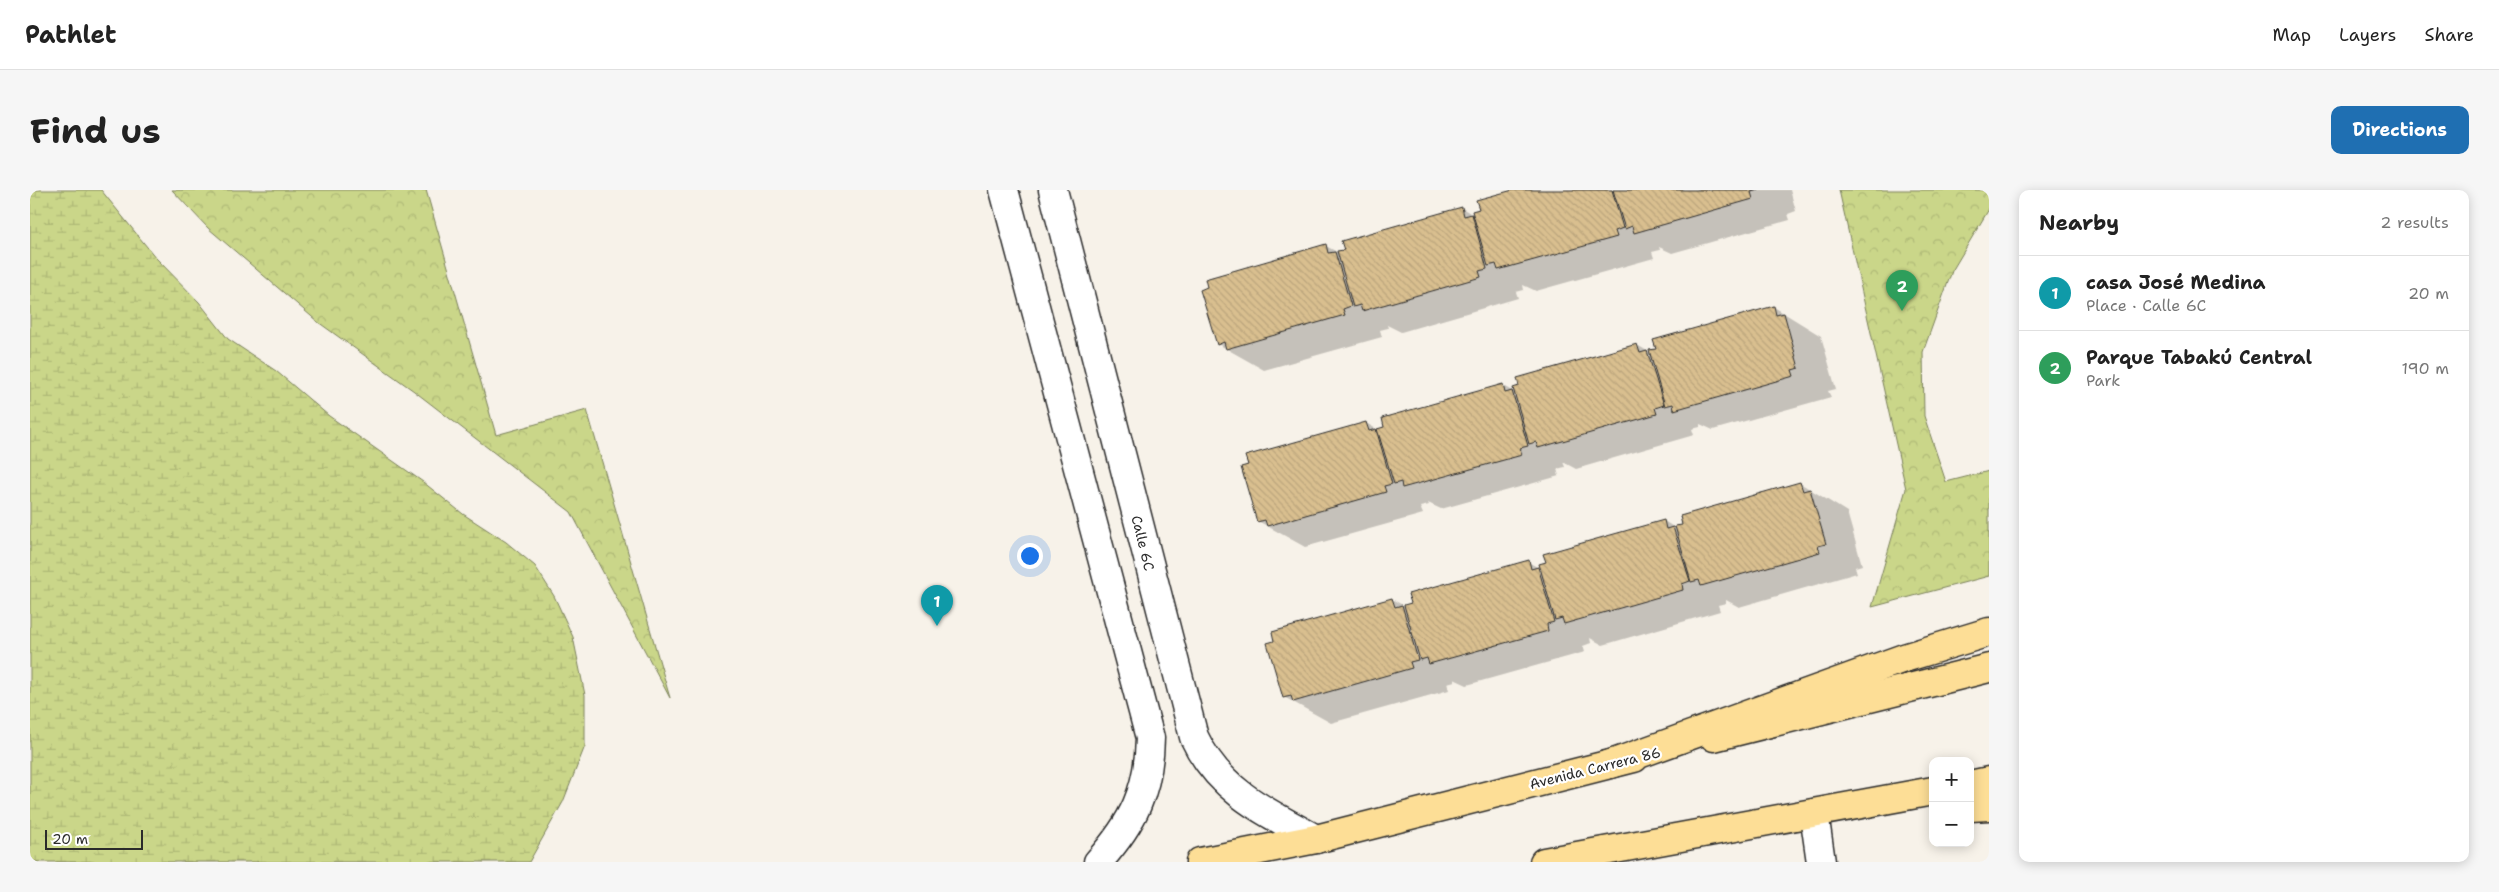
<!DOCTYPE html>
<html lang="en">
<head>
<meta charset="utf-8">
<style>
  body { margin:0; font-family:"Shantell Sans",sans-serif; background:#f6f6f6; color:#222 }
  .controls { position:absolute; right:15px; bottom:15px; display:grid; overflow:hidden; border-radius:10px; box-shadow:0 2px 12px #0003 }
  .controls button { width:45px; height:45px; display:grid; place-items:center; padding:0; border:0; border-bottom:1px solid #e0e0e0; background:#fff; color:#222; font:25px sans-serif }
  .scale { position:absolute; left:15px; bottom:12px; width:98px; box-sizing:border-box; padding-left:5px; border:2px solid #2b2b2b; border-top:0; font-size:14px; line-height:18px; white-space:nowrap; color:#2b2b2b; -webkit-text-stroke:4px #fff; paint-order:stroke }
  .you { position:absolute; left:999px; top:365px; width:18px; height:18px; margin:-12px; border:4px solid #fff; border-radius:50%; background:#1a73e8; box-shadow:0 0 0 8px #1a73e833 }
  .badge { display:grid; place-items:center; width:32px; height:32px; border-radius:50%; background:#1f6fb2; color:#fff; font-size:16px; font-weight:700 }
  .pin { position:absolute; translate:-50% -41px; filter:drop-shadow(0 1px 2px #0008) }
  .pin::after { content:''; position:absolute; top:26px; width:18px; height:15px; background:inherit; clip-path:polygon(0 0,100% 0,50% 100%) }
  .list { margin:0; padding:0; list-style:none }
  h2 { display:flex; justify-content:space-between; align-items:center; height:65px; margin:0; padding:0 20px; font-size:21px }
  h2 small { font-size:16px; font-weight:400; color:#767676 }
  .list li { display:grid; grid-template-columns:32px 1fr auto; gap:15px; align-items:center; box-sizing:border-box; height:75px; padding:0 20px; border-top:1px solid #e0e0e0 }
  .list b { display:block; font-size:19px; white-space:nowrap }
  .list p { margin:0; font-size:16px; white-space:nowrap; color:#767676 }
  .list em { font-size:16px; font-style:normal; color:#767676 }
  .map { position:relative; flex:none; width:1959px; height:672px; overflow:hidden; border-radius:10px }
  header { display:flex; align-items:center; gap:30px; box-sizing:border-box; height:70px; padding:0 25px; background:#fff; border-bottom:1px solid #e0e0e0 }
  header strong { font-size:24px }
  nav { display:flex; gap:28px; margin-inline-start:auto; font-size:18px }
  .intro { display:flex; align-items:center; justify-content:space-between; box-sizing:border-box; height:120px; padding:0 30px }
  h1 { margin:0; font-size:35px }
  .button { padding:12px 22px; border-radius:10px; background:#1f6fb2; color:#fff; font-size:18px; font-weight:700 }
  main { display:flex; gap:30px; padding:0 30px }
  aside { flex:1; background:#fff; border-radius:10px; box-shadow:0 2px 12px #0003 }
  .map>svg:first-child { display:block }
  .wetland { fill:url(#wetland-marsh); stroke:#7a805a }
  .park { fill:url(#park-crowns); stroke:#7a805a }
  .shadow { fill:#0003 }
  .building { fill:url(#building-back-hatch); stroke:#2b2b2b }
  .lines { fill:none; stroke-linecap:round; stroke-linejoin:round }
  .minor-casing { stroke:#2b2b2b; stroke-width:31 }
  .major-casing { stroke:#2b2b2b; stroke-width:31 }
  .highway-casing { stroke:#2b2b2b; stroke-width:31 }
  .minor { stroke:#fff; stroke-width:28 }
  .major { stroke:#fdde96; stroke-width:28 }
  .highway { stroke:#fdde96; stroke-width:28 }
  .labels { text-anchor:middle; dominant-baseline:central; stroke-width:4.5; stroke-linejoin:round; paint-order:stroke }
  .street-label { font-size:14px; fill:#2b2b2b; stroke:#fff }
</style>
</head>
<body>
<header>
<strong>Pathlet</strong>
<nav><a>Map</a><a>Layers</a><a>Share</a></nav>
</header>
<div class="intro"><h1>Find us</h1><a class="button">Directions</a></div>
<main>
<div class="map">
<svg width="1959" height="672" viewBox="0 0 1959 672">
  <defs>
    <pattern id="wetland-marsh" width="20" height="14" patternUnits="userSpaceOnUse" patternTransform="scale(1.25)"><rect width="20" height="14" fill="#cad689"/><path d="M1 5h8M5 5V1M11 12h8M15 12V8" fill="none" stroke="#aeb876"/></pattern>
    <pattern id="park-crowns" width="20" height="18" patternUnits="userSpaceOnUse" patternTransform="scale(1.25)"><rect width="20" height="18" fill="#cad689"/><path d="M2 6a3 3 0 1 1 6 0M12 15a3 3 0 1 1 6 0" fill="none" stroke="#aeb876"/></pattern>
    <pattern id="building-back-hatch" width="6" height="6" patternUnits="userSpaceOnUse" patternTransform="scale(1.25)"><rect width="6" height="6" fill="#d9bf8f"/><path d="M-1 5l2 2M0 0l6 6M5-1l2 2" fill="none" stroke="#baa47c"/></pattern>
  </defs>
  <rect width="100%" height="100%" fill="#f7f2e9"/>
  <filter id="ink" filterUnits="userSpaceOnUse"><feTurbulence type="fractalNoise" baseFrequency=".02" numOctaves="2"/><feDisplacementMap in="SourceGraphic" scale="10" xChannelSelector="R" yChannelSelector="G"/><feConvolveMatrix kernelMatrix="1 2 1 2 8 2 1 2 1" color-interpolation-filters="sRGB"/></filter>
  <g filter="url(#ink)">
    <path class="wetland" d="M0,0H71L126,68L169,112L198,149L246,181L299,226L393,292L433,324L476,352L505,376L524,406L543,447L555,505V556L533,612L499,672H0Z"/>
    <path class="park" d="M142,0H396L466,245L557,220L640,508L541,322L384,201L288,132L178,38Z
      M1809,0H1959V19L1922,81L1893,162L1894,226L1916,292L1959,281V386L1842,417L1876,299Z"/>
    <path class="shadow" d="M1488,0H1760L1766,21L1758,24L1760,30L1642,63L1629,57L1630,60L1622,62L1624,68L1506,101L1493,95L1494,100L1486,102L1488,108L1371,142L1357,135L1358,138L1350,140L1352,147L1234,180L1188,154L1296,56L1307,62L1315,61L1432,18L1445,26Z
      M1744,117L1791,146L1806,199L1798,201L1801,207L1683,240L1670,234V237L1662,239L1664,245L1546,279L1533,272L1535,277L1527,279L1529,286L1411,319L1398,313L1399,315L1390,317L1393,324L1275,357L1228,331L1336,233L1348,240L1472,195L1485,202L1607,155L1619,162L1627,160Z
      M1770,293L1817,322L1832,375L1825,377L1827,383L1709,417L1696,410V413L1688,415L1690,421L1573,455L1560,448L1561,453L1553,456L1555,462L1437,495L1424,489L1425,491L1417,493L1419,500L1301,533L1254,507L1362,409L1374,416L1498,372L1511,379L1634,331L1645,338L1653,336Z"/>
    <path class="building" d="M1483,0H1582L1593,38L1585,41L1587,47L1468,80L1466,74L1458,76L1442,21L1449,19L1446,10Z
      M1583,0H1729L1721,2L1723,9L1604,43L1602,36L1595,39Z
      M1432,17L1434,26L1442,24L1457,79L1449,81L1451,87L1332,121L1330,115L1323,117L1307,61L1314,60L1311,51Z
      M1296,54L1298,63L1305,62L1321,116L1313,119L1315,125L1196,159L1194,152L1187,155L1170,100L1177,97L1175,89Z
      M1744,116L1746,125L1754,123L1769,178L1762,180L1764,186L1644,220L1643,214L1635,216L1619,160L1626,159L1623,150Z
      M1607,154L1610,163L1617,161L1634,215L1625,218L1627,224L1508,258L1506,252L1499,254L1483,198L1489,196L1487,188Z
      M1473,194L1475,203L1482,201L1498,256L1490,258L1492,265L1372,298L1371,292L1364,294L1347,239L1354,237L1352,228Z
      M1336,232L1339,241L1346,239L1362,294L1354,296L1356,302L1237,336L1235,330L1227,332L1211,277L1218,275L1215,266Z
      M1770,292L1773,301L1780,299L1796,354L1788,356L1790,362L1671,396L1669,390L1661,392L1645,336L1652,335L1650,326Z
      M1634,330L1636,339L1643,337L1660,391L1652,394L1653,400L1534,434L1532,428L1525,430L1509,374L1516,372L1513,364Z
      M1499,370L1501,379L1508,377L1524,432L1517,434L1518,441L1399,474L1397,468L1390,470L1374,415L1381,413L1378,404Z
      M1362,408L1365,417L1372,415L1388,470L1380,472L1382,478L1263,512L1261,506L1253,508L1237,453L1244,451L1242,442Z"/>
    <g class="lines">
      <g class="minor-casing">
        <path id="minor" d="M974,0L1120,548C1119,601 1103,633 1068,672
          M1023,0L1164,547C1189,601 1236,622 1286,649
          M1784,623L1791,672"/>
      </g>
      <g class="major-casing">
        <path id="major" d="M1684,547L1959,478
          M1940,595L1959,591
          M1940,617L1959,616
          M1170,672L1286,649L1604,568
          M1514,672L1903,601"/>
      </g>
      <g class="highway-casing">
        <path id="highway" d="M1581,574L1874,468L1959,442"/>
      </g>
      <use href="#minor" class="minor"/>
      <use href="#major" class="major"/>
      <use href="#highway" class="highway"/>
    </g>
  </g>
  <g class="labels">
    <g class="street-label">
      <text transform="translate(1113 353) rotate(76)">Calle 6C</text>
      <text transform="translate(1565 578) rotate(-14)">Avenida Carrera 86</text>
    </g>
  </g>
</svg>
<div class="controls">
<button>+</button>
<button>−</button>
</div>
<div class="scale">20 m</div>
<div class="you"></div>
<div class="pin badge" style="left:907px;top:436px;background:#0f9aa8">1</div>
<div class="pin badge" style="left:1872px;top:121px;background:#2e9e5b">2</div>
</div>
<aside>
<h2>Nearby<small>2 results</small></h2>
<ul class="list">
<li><span class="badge" style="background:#0f9aa8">1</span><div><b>casa José Medina</b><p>Place · Calle 6C</p></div><em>20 m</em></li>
<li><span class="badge" style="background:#2e9e5b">2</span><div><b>Parque Tabakú Central</b><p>Park</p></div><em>190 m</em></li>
</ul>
</aside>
</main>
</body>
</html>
